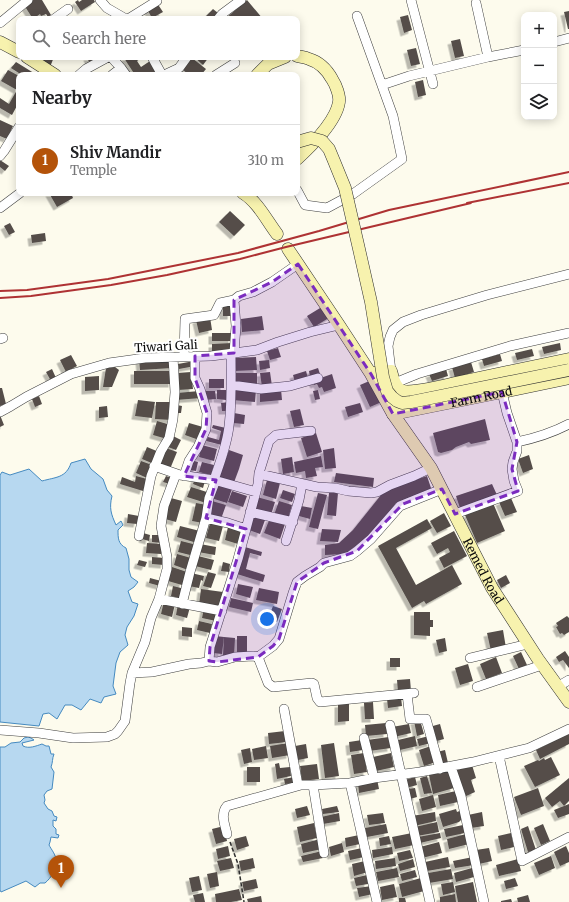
<!DOCTYPE html>
<html lang="en">
<head>
<meta charset="utf-8">
<style>
  body { margin:0; font-family:Merriweather,serif; background:#f2f2f2; color:#202124 }
  .controls { position:absolute; right:12px; top:12px; display:grid; overflow:hidden; border-radius:8px; box-shadow:0 2px 10px #0003 }
  .controls button { width:36px; height:36px; display:grid; place-items:center; padding:0; border:0; border-bottom:1px solid #e0e0e0; background:#fff; color:#202124; font:20px sans-serif }
  .you { position:absolute; left:267px; top:619px; width:14px; height:14px; margin:-10px; border:3px solid #fff; border-radius:50%; background:#1a73e8; box-shadow:0 0 0 6px #1a73e833 }
  .badge { display:grid; place-items:center; width:26px; height:26px; border-radius:50%; background:#b45309; color:#fff; font-size:13px; font-weight:700 }
  .pin { position:absolute; translate:-50% -33px; filter:drop-shadow(0 1px 2px #0008) }
  .pin::after { content:''; position:absolute; top:21px; width:14px; height:12px; background:inherit; clip-path:polygon(0 0,100% 0,50% 100%) }
  .list { margin:0; padding:0; list-style:none }
  h2 { display:flex; justify-content:space-between; align-items:center; height:52px; margin:0; padding:0 16px; font-size:17px }
  h2 small { font-size:13px; font-weight:400; color:#757577 }
  .list li { display:grid; grid-template-columns:26px 1fr auto; gap:12px; align-items:center; box-sizing:border-box; height:72px; padding:0 16px; border-top:1px solid #e0e0e0 }
  .list b { display:block; font-size:15px; white-space:nowrap }
  .list p { margin:0; font-size:13px; white-space:nowrap; color:#757577 }
  .list em { font-size:13px; font-style:normal; color:#757577 }
  .icon { flex:none; width:22px; height:22px; fill:none; stroke:currentColor; stroke-width:2; stroke-linecap:round; stroke-linejoin:round }
  .map { position:relative; flex:none; width:569px; height:902px; overflow:hidden }
  .search { position:absolute; background:#fff; box-shadow:0 2px 10px #0003; left:16px; top:16px; width:284px; height:44px; display:flex; align-items:center; gap:10px; box-sizing:border-box; padding:0 14px; border-radius:8px; color:#757577; font-size:15px }
  .panel { position:absolute; background:#fff; box-shadow:0 2px 10px #0003; left:16px; top:72px; width:284px; height:124px; border-radius:8px }
  .map>svg:first-child { display:block }
  .water { fill:#b7d8f0; stroke:#458ac0 }
  .building { fill:#544e4a; filter:url(#shadow) }
  .lines { fill:none; stroke-linecap:round; stroke-linejoin:round }
  .street-casing { stroke:#3f3f3f; stroke-width:10 }
  .secondary-casing { stroke:#2e2e2e; stroke-width:13 }
  .path { stroke:#2e2e2e; stroke-width:1.5; stroke-dasharray:4 2; stroke-linecap:butt }
  .street { stroke:#fff; stroke-width:9 }
  .secondary { stroke:#f7f2ae; stroke-width:12 }
  .rail { stroke:#ae3233; stroke-width:2 }
  .secondary-bridge-casing { stroke:#2e2e2e; stroke-width:13; stroke-linecap:butt }
  .secondary-bridge { stroke:#f7f2ae; stroke-width:12 }
  .marked { fill:#7b2cbf; fill-opacity:0.2; stroke:#7b2cbf; stroke-width:3; stroke-dasharray:8 5; stroke-linejoin:round }
  .labels { text-anchor:middle; dominant-baseline:central; stroke-width:4; stroke-linejoin:round; paint-order:stroke }
  .street-label { font-size:12px; fill:#0c0c0c; stroke:#fff }
</style>
</head>
<body>
<div class="map">
<svg width="569" height="902" viewBox="0 0 569 902">
  <defs>
    <filter id="shadow"><feDropShadow dx="-3.5" dy="3.5" stdDeviation="0" flood-color="#0004"/></filter>
  </defs>
  <rect width="100%" height="100%" fill="#fdfbed"/>
  <path class="water" d="M85,459L91,469L103,479L107,490L112,496C109,508 111,514 116,525L121,521L123,525L118,530C118,538 118,544 126,548L129,559V570L131,577L138,582L134,587L128,591L132,602L138,604L134,616L127,627L125,635L128,645L120,652L116,663L113,686L116,694L104,697L101,703L90,699L81,710L72,705H65L57,719L49,713L43,714L39,726L0,722V475L2,472L10,475L29,469L42,481C56,477 66,478 71,463Z
    M28,737L31,738L34,740L22,743L23,746C29,749 36,746 42,744L46,746H49L51,754H54C52,759 53,762 51,767L54,772L52,789L47,791L44,795L45,800L44,803L48,809L52,811L54,816L57,817L56,821L53,820V826L56,829V834L59,835L58,838L51,837L50,842L49,845C51,849 56,855 56,860C57,869 51,878 45,883H40L35,887L26,881L1,892L0,890V747H5L11,743L20,742L24,738Z"/>
  <path class="building" d="M33,0H42L51,15L48,17L46,14L41,16L40,14L33,19L24,5Z
    M78,0L79,2L82,0H94L95,2L81,11L75,2Z
    M247,0L263,19H225Z
    M157,3L163,12L152,18L147,9Z
    M213,9L218,13L213,19H203Z
    M569,11V29H568L564,12Z
    M112,15L119,19H105Z
    M408,15L412,30L404,33L400,17Z
    M460,39L464,56L455,58L451,41Z
    M416,48L420,64L411,66L407,50Z
    M43,57H54L50,67L41,63Z
    M87,57H100L89,62Z
    M126,57H142L137,61L141,67L150,61L157,73L153,75H135L124,58Z
    M194,57H209L203,65Z
    M192,58L206,69L201,75H189L182,69Z
    M16,62L37,75H22L11,68Z
    M8,70L19,76V102L12,115L0,108V98L9,104L17,90L1,81Z
    M423,80L426,95L418,97L415,82Z
    M0,120L13,126L7,139L0,136Z
    M0,160L9,166L5,171L0,167Z
    M49,193H71L73,198L57,207Z
    M230,211L245,225L234,236L219,222Z
    M10,223L15,232L9,235L4,226Z
    M45,233L46,241L32,243L31,235Z
    M223,303H232L231,316H223Z
    M325,305L332,316L314,327L307,316Z
    M262,316L264,330L242,332L241,319Z
    M210,317L212,330L199,333L196,320Z
    M212,333H232V341H212Z
    M232,343V352L212,353V344Z
    M560,343L561,350L544,354L542,347Z
    M278,348L281,357L270,360L267,351Z
    M532,349L534,356L517,360L515,353Z
    M500,354L502,361L484,366L482,359Z
    M71,355L77,366L66,372L60,360Z
    M256,357L257,370L234,371V358Z
    M172,358V368L140,370L139,359Z
    M269,360L270,368L260,370L259,361Z
    M194,361L195,366L179,369L178,364Z
    M471,362L474,372L455,378L452,367Z
    M115,367L119,370L112,387H103L106,368Z
    M318,368L320,374L310,377L309,371Z
    M52,369L56,378L51,381L46,372Z
    M446,369L448,376L432,381L429,374Z
    M134,371H172V384H134Z
    M306,371L308,378L295,382L293,375Z
    M191,372L193,389L178,390L177,373Z
    M270,372L272,386L262,387L260,373Z
    M235,373H257V384H235Z
    M332,374L336,388L324,392L322,387L319,388L317,384L314,385L312,381Z
    M99,376V390L85,391V377Z
    M209,379H224V388H209Z
    M374,379L384,401L370,407L360,385Z
    M0,388H2L6,404L0,406Z
    M233,388L256,390L255,402L232,400Z
    M281,389L282,400L260,402V390Z
    M217,390H227L226,400L217,399Z
    M318,390L320,399L315,400L313,391Z
    M200,391L201,398L176,400V393Z
    M205,391H215L216,399L205,400Z
    M39,396L42,404L35,407L32,399Z
    M138,400L155,402L152,418L135,416Z
    M156,402H172L171,420L155,419Z
    M229,402V411H222L221,403Z
    M360,403L363,412L348,417L345,407Z
    M177,405L182,406L181,413H176Z
    M107,406L108,417L99,418V407Z
    M300,409L304,425L294,427L290,411Z
    M234,413L245,415L244,424L233,423Z
    M0,415L4,425L0,427Z
    M485,419L490,440L471,444L469,442L456,447L452,450L441,453L438,452L433,433Z
    M157,421L171,425L167,439L153,435Z
    M189,423L203,427L199,440L185,435Z
    M213,425L226,428L222,445L206,441L208,437L219,440L221,431L212,428Z
    M316,433L322,452L307,457L301,438Z
    M173,436L181,440L176,450L168,447Z
    M202,445L217,449L214,461L199,457Z
    M147,447L159,452L154,464L142,459Z
    M166,448L177,452L170,469L159,465Z
    M334,448L336,468L325,469L323,450Z
    M229,450L243,455L239,469L224,464Z
    M529,455L533,469L523,473L518,459Z
    M321,456L323,467L315,468L317,476L306,478L305,471L296,473L294,462Z
    M292,457L294,472L283,474L281,459Z
    M191,460L198,462L196,471L189,470Z
    M141,461L152,465L147,478L136,473Z
    M202,462L214,465L211,475L199,472Z
    M224,464L239,469L233,485L219,480Z
    M336,473L374,478L373,487L334,482Z
    M136,476L147,479L143,491L120,484L122,477L135,482Z
    M166,476L172,478L170,484L163,482Z
    M427,476L432,491L396,503L381,523L364,540L345,554L325,555V545L339,543L353,530L381,495L390,488Z
    M195,478L205,481L203,488L193,484Z
    M267,480L280,483L276,499L263,495Z
    M216,484L232,489L227,503L211,498Z
    M492,484L497,495L460,508L456,496Z
    M191,487L210,493L206,503L187,497Z
    M283,490L295,494L292,502L280,498Z
    M232,491L247,496L243,507L228,502Z
    M318,493L327,495L318,529L309,527Z
    M329,493H338L336,516L327,515Z
    M257,497L275,502L271,515L253,510Z
    M171,498L182,501L176,522L165,519Z
    M511,498L517,512L505,516L499,502Z
    M212,501L226,505L221,519L208,515Z
    M279,501L292,505L288,519L274,515Z
    M196,503L207,505L203,523L192,521Z
    M493,503L505,531L477,543L465,515Z
    M301,506L312,508L310,519L299,516Z
    M444,513L451,526L437,533L430,521Z
    M128,514L139,516L137,524L127,523Z
    M253,516L265,520L260,534L249,530Z
    M270,518L285,524L280,539L264,533Z
    M427,519L432,528L396,548L416,585L452,565L462,584L426,604L424,601L412,608L378,546Z
    M210,523L223,526L219,541L206,538Z
    M180,526L200,531L197,543L177,537Z
    M228,527L242,531L238,544L225,540Z
    M322,529L341,530L338,542L320,541Z
    M454,531L467,556L444,568L439,558L450,552L448,548L437,554L431,543Z
    M143,533L150,535L149,541L142,539Z
    M152,535H161V543L152,542Z
    M181,541L197,545L194,556L178,552Z
    M147,543L162,544L161,554L146,553Z
    M200,544L216,547L215,555L198,552Z
    M245,547L262,552L261,556L250,553L246,569L265,575L263,582L237,574Z
    M177,554L191,558L188,570L174,565Z
    M198,556L214,560L211,570L195,566Z
    M152,557L165,558L164,565L152,564Z
    M139,560L147,562L145,567L137,565Z
    M223,562L230,564L229,572L221,571Z
    M172,567L187,572L182,585L168,581Z
    M208,572L216,574L211,588L203,586Z
    M191,573L204,576L203,581L201,580L199,588L189,586Z
    M506,575L510,583L501,588L497,580Z
    M150,578L161,581L160,586L149,583Z
    M238,584L253,587L250,598L236,594Z
    M173,586L185,589L183,599L171,596Z
    M259,588L279,592L277,604L256,600Z
    M201,589L223,592L220,608L199,605Z
    M231,598L253,603L251,612L229,607Z
    M164,601L175,604L172,617L161,614Z
    M178,604L190,607L187,618L176,615Z
    M273,606L282,609L277,622L268,619Z
    M204,608L219,612L216,621L202,618Z
    M414,612H430V620H433V627H430V636L414,635Z
    M567,616L569,618V632L564,635L562,633L560,634L556,627L558,626L556,623Z
    M199,621L212,624L210,633L197,630Z
    M182,627L192,628V637L182,636Z
    M503,630L506,648L491,651L487,633Z
    M215,636L224,637L222,654L213,653Z
    M237,636H247V653H237Z
    M224,637L235,638L234,656L223,655Z
    M445,638L447,651L439,653L436,640Z
    M565,651L569,657V668L563,660L559,662L556,657Z
    M521,652L527,665L519,669L513,656Z
    M496,657L502,673L486,679L480,664Z
    M390,658H400V667H390Z
    M468,664L473,681L460,685L455,668Z
    M410,679L411,691L398,692L397,680Z
    M401,697L402,706L388,708L387,699Z
    M373,702L374,719H365L364,703Z
    M349,703V721L338,722V704Z
    M420,720L424,734L417,736L414,721Z
    M386,723L387,734L366,736L365,725Z
    M409,724L411,733L394,737L392,727Z
    M440,724L444,739L433,742L429,727Z
    M285,731L287,742L269,744L268,733Z
    M569,733V744L540,759L536,750Z
    M415,736L417,746L400,750L398,740Z
    M429,736L431,743L419,746L417,739Z
    M389,737L391,748L369,751L367,740Z
    M362,740L363,750L350,752L349,742Z
    M288,743L290,755L272,758L270,746Z
    M334,743L339,776L325,778L321,745Z
    M306,744L308,758L298,760L295,746Z
    M266,746L268,758L254,760L252,749Z
    M431,746L436,762L424,766L419,750Z
    M250,748L252,762L244,764L241,750Z
    M445,750L448,763L440,765L437,752Z
    M364,753L367,772L354,774L351,755Z
    M391,753L394,767L376,771L373,757Z
    M551,757L560,775L535,787L524,766L538,760L539,761L544,758L545,760Z
    M279,763L280,768L290,767L291,776L277,779L275,764Z
    M317,764L319,779L302,781L300,766Z
    M472,765L476,778L471,780L475,792L464,797L455,771Z
    M247,767H260V782H247Z
    M450,769L454,788L433,794L429,775Z
    M427,776L432,793L424,794L420,778Z
    M294,777L295,783L285,784L284,779Z
    M415,777L417,785L406,788L405,780Z
    M569,778V801L564,806L560,801L552,807L545,798Z
    M377,779L379,789L359,793L358,783Z
    M415,788L417,797L410,799L408,789Z
    M538,788L544,806L521,815L514,797Z
    M456,791L458,802L440,806L438,795Z
    M433,795L436,807L422,811L419,799Z
    M569,804V814L558,818L554,810Z
    M307,806L310,815L297,818L295,809Z
    M337,806L339,812L323,814L322,809Z
    M456,809L457,812L462,810L461,820L459,822L443,827L439,814Z
    M435,812L436,821L414,826L412,816Z
    M482,812L484,826L471,828L468,815Z
    M339,813L340,821L323,824L321,817Z
    M383,813L385,823L369,825L367,815Z
    M437,822L439,832L417,836L415,827Z
    M314,823L317,838L300,842L297,827Z
    M386,824L388,833L367,837L365,828Z
    M543,824L550,841L541,845L534,828Z
    M463,825L465,833L446,837L444,829Z
    M224,826L227,841L216,844L212,829Z
    M528,826L536,850L528,852L521,829Z
    M412,833L414,845L395,849L392,837Z
    M440,833L441,838L420,843L418,837Z
    M511,833L514,847L501,850L498,836Z
    M466,834L469,844L449,849L447,839Z
    M359,835L360,844L346,847L345,838Z
    M246,836L249,846L237,850L234,839Z
    M389,836L391,844L380,846L379,838Z
    M320,839L322,849L303,853L301,844Z
    M439,842L442,853L422,858L420,847Z
    M342,843L344,852L331,856L329,847Z
    M228,846L230,856L218,859L216,849Z
    M566,846L569,853V862L560,866L554,852Z
    M392,847L393,854L373,858L372,850Z
    M362,848L364,857L350,860L348,851Z
    M489,848L492,861L479,864L476,850Z
    M410,850L413,858L399,861L397,853Z
    M322,851L323,858L303,862L301,856Z
    M551,856L555,868L539,875L534,863Z
    M448,857L450,867L427,871L425,862Z
    M473,857L474,865L455,868L453,861Z
    M231,858L234,868L220,871L217,861Z
    M253,858L255,868L241,871L239,861Z
    M395,858L396,866L376,869L375,861Z
    M413,859L415,867L400,871L398,864Z
    M518,859L521,871L499,876L496,865Z
    M365,861L368,872L354,876L352,864Z
    M397,868L399,877L378,881L376,872Z
    M472,868L474,877L456,882L454,873Z
    M451,869L453,879L429,883L428,873Z
    M415,870L417,877L402,881L400,874Z
    M217,872L219,886L210,888L207,874Z
    M367,875L368,884L356,886L354,878Z
    M199,876L202,890L192,892L189,878Z
    M421,878L424,891L402,897L399,884Z
    M515,878L518,886L506,889L504,881Z
    M256,879L258,888L244,891L242,882Z
    M453,882L455,892L443,895L441,884Z
    M473,882L477,902H458L455,886Z
    M394,884L397,897L382,900L380,887Z
    M372,886L373,894L359,897L357,888Z
    M239,889L242,900L231,902H216L215,894Z
    M203,893L205,902H195L193,895Z
    M455,894L456,902H440V897Z
    M528,895L530,902H518L517,898Z
    M261,896L262,902H248L247,899Z
    M399,898H405L406,902H399Z
    M511,899L512,902H501V901Z"/>
  <g class="lines">
    <g class="street-casing">
      <path id="street" d="M100,0L107,8L126,19
        M411,0L433,84
        M476,3L488,57
        M54,19L68,9
        M128,19L157,1
        M218,19L222,14L241,0
        M0,23L28,0
        M554,42L569,38
        M111,57L121,68L126,75
        M152,57L162,75
        M79,75L86,69L108,57
        M112,75L121,68
        M164,75L179,68L187,57
        M216,75L235,63
        M382,85L409,76L488,57L524,50
        M0,156L4,151L19,127
        M297,190L305,205L327,208L353,194L402,159L393,116L357,16
        M0,208L20,193
        M0,339L3,338
        M234,353L236,326L234,300L239,296L253,292L272,282L298,264
        M184,357L185,319L214,315L220,303L234,300
        M391,371L388,346L390,337L393,330L403,322L421,315L487,295L569,274
        M395,383L417,374L510,346L569,333
        M231,385L261,389L290,386L318,378
        M0,412L11,406L26,397L71,374L109,363L145,358L211,356L257,350L278,342L310,332L339,325
        M517,442C536,438 552,433 569,424
        M154,466L180,475L214,480L256,492
        M259,474L317,487L335,488L348,491L371,493L377,492L390,485L414,476L431,468
        M184,476L189,461L198,447L206,429L207,413L200,389L195,378V356
        M250,512L293,522
        M455,514L518,491L514,481L512,469L513,462L517,451V442L507,413L502,392
        M206,518L228,523L246,529
        M139,536L151,476L161,451L169,438L173,419L175,392L173,357
        M286,541L299,500L302,484
        M159,599L222,611
        M182,604L190,572L206,518L209,498L214,485V480C220,462 227,445 229,426C232,402 231,378 231,354
        M258,657L273,646L279,639L293,593L297,582L305,576L320,567L324,563L350,556L357,551L371,539L400,506L442,489
        M470,658L528,644
        M209,661L210,647L238,559L258,484L259,473L269,441L276,435L311,431
        M132,673L152,672L189,664L201,663L209,661L217,662L235,657L253,656L258,657L268,683L273,687L312,683L314,684L317,698L320,702L414,693
        M477,687L542,665
        M557,687L569,680
        M407,694L410,719H426L440,769
        M284,709L298,785
        M390,725L401,774L430,902
        M0,730L39,733L73,738L107,737L115,734L118,731L125,721L130,683L132,673L145,642L151,618L159,599L167,569V557L161,526L164,506L176,474
        M364,738L374,778
        M499,756L522,861L569,837
        M451,767L461,796L484,902
        M350,783L377,902
        M313,785L324,853
        M227,834C225,825 220,814 227,806L301,785H313L350,783L374,778L420,772L473,762L529,748L569,729"/>
    </g>
    <g class="secondary-casing">
      <g id="secondary">
        <path d="M0,42L19,52"/>
        <path d="M297,56C301,57 305,57 309,59C319,62 327,70 332,79C336,85 340,96 339,102C336,122 311,146 297,159"/>
        <path d="M27,57L55,75"/>
        <path d="M257,75L268,64L285,57"/>
        <path d="M243,193C258,202 267,221 277,234"/>
        <path id="s1" d="M288,249L339,325L371,374L393,414L431,468L492,588L538,659L569,702"/>
        <path d="M372,373L391,371C393,379 395,389 403,391C413,393 444,386 455,383C493,375 531,367 569,359"/>
        <path id="s2" d="M393,414L502,392L569,378"/>
      </g>
    </g>
    <path class="path" d="M230,842L238,864L244,902"/>
    <use href="#street" class="street"/>
    <use href="#secondary" class="secondary"/>
    <path class="rail" d="M467,203L569,183
      M0,291L27,290L108,279L238,253L319,231L389,210L569,172
      M0,298L31,296L111,285L167,275L240,259L286,247L471,203"/>
    <g class="secondary-bridge-casing">
      <path id="secondary-bridge" d="M297,142L311,138L322,141L329,149L334,161L345,188L359,249L371,302L383,377L387,391L392,397L397,401L402,403L411,402L569,370"/>
    </g>
    <use href="#secondary-bridge" class="secondary-bridge"/>
  </g>
  <path class="marked" d="M298,264L371,374L393,414L502,392L517,442L512,469L518,491L455,514L442,489L403,504L357,551L324,563L297,582L279,639L273,646L258,657L217,662L209,661L210,647L246,529L206,518L216,480L184,476L206,429L207,413L195,378V356L234,353V300L272,282Z"/>
  <g class="labels">
    <g class="street-label">
      <text transform="translate(166 346) rotate(-3)">Tiwari Gali</text>
      <text stroke="none"><textPath href="#s2" startOffset="90">Farm Road</textPath></text>
      <text stroke="none"><textPath href="#s1" startOffset="377">Remed Road</textPath></text>
    </g>
  </g>
</svg>
<div class="controls">
<button>+</button>
<button>−</button>
<button><svg class="icon" aria-label="layers" viewBox="0 0 24 24"><path d="M12 4l9 5-9 5-9-5zM3 14l9 5 9-5"/></svg></button>
</div>
<div class="you"></div>
<div class="pin badge" style="left:61px;top:888px">1</div>
<div class="search"><svg class="icon" aria-label="search" viewBox="0 0 24 24"><circle cx="10" cy="10" r="6"/><path d="M15 15l6 6"/></svg>Search here</div>
<section class="panel">
<h2>Nearby<small></small></h2>
<ul class="list">
<li><span class="badge">1</span><div><b>Shiv Mandir</b><p>Temple</p></div><em>310 m</em></li>
</ul>
</section>
</div>
</body>
</html>
